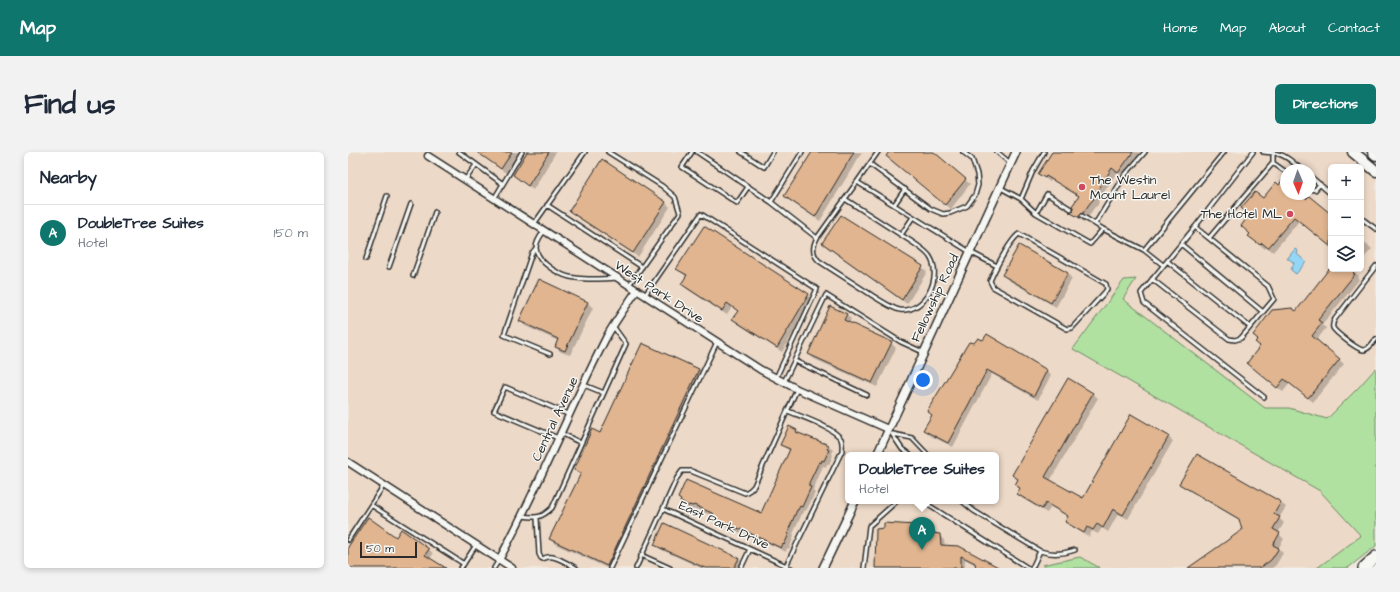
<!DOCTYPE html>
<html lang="en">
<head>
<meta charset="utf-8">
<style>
  body { margin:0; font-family:"Architects Daughter",sans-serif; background:#f2f2f3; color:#1f2937 }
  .controls { position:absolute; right:12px; top:12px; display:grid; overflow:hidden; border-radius:6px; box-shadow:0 2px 6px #0003 }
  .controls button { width:36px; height:36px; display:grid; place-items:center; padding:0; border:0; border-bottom:1px solid #e0e1e3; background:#fff; color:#1f2937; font:20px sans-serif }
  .compass { position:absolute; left:932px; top:12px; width:36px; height:36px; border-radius:50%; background:#fff; box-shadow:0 2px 6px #0003; rotate:178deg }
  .scale { position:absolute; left:12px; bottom:10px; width:57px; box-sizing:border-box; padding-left:4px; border:2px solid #2b2b2b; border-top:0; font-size:11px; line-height:14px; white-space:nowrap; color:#2b2b2b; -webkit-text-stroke:3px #f6f6f2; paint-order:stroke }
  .you { position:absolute; left:575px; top:228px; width:14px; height:14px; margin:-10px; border:3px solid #fff; border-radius:50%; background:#1a73e8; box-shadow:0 0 0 6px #1a73e833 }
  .badge { display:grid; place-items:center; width:26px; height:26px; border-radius:50%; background:#0f766e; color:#fff; font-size:13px; font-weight:700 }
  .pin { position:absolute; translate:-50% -33px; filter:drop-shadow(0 1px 2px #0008) }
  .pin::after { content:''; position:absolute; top:21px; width:14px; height:12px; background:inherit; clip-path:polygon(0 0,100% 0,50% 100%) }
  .popup { position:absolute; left:497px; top:300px; width:154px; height:52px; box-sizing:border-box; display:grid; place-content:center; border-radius:6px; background:#fff; filter:drop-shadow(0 1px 3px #0005); font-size:13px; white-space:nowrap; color:#747a83 }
  .popup b { font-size:15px; color:#1f2937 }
  .popup::after { content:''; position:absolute; left:50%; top:100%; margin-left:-8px; border:8px solid transparent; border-top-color:#fff }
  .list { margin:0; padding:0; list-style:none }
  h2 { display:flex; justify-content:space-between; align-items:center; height:52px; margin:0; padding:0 16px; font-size:17px }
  h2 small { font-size:13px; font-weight:400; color:#747a83 }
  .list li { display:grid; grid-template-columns:26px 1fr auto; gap:12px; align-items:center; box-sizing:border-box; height:56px; padding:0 16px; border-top:1px solid #e0e1e3 }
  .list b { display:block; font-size:15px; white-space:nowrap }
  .list p { margin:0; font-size:13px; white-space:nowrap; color:#747a83 }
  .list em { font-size:13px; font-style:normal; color:#747a83 }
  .icon { flex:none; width:22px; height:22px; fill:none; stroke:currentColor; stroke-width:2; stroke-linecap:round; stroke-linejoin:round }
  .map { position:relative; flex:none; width:1028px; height:416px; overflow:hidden; border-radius:6px }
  header { display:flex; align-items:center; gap:24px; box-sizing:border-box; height:56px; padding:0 20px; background:#0f766e; color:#fff }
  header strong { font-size:19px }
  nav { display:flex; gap:22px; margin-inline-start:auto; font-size:14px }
  .intro { display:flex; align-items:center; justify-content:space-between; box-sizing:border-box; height:96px; padding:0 24px }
  h1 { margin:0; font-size:28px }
  .button { padding:10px 18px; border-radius:6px; background:#0f766e; color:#fff; font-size:14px; font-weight:700 }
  main { display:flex; gap:24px; padding:0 24px }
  aside { flex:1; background:#fff; border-radius:6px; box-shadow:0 2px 6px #0003 }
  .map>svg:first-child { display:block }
  .built { fill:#edd9c7; fill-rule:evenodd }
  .green { fill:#b0e1a1; stroke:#6e8666 }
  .water { fill:#95d6f7; stroke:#6b92a5 }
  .shadow { fill:#0003 }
  .building { fill:#e0b590; stroke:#2b2b2b }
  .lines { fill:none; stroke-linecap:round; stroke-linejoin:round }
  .service-casing { stroke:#2b2b2b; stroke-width:6 }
  .minor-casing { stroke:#2b2b2b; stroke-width:9 }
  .tertiary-casing { stroke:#2b2b2b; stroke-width:10 }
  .trunk-casing { stroke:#2b2b2b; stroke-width:13 }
  .motorway-casing { stroke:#2b2b2b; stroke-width:14 }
  .service { stroke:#f6f6f2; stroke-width:3 }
  .minor { stroke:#f6f6f2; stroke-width:6 }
  .tertiary { stroke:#f6f6f2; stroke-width:7 }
  .trunk { stroke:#f6f6f2; stroke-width:10 }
  .motorway { stroke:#f6f6f2; stroke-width:11 }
  .poi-dot { fill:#d1495b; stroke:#f6f6f2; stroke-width:1.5 }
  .labels { text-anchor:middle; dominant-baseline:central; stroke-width:3; stroke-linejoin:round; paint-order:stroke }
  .poi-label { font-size:13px; fill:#2b2b2b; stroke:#f6f6f2; text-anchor:start }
  .street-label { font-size:13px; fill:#2b2b2b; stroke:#f6f6f2 }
</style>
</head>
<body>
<header>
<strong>Map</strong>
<nav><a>Home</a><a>Map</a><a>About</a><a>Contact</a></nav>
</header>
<div class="intro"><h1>Find us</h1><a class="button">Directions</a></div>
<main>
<aside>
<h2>Nearby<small></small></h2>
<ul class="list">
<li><span class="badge">A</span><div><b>DoubleTree Suites</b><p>Hotel</p></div><em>150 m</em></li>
</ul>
</aside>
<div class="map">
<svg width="1028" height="416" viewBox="0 0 1028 416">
  <rect width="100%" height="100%" fill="#f2e9de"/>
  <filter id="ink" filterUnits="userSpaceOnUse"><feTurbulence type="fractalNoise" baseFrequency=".025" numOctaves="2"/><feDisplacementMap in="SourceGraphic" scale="8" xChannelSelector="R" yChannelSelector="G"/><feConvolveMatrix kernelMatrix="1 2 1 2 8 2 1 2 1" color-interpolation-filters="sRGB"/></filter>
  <g filter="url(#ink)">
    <path class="built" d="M0,0H1005L1028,19V381L988,416H0ZM983,15H1013V117H983ZM938,18H962V42H938ZM500,303H648V349H500Z"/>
    <path class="green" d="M788,127L775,147L917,256H941L979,267L1010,236L1028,216V394L1000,416H969L1013,384L972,339L725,197L776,128Z
      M732,405L752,416H699L694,413Z"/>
    <path class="water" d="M947,97L950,99L949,102L958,110L948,122L943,118L946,111L941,107H939Z"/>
    <path class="shadow" d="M129,0H172L158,21Z
      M180,0H208L185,38L171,27Z
      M465,0H514L472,69L442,49L437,44Z
      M542,0H584L622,32L603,57L544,9Z
      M705,0H790L792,1L776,25L769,20L751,48L750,53L746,56L740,66L736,67V70L723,60L727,59L732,45L704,28L702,30L691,22Z
      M938,32V42H957L983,63V95L951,69L925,100L919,95L917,97L906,88L915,48L931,34Z
      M318,51L322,55L290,105L227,64L223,59Z
      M356,75L460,143L465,148L434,200L390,172L385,167L391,160L384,155L379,163L339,137L334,132L339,125L329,117Z
      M1013,87L1024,97L1013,109Z
      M475,91L574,115L579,120L559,152L480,96Z
      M671,94L720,122L724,127L708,155L660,128L655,123Z
      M983,116V117H1007L1005,119L1011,124L1010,126L1011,128L974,173L978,176L968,189L996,212L965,250L942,231L935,240L905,216Z
      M192,128L240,151L245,156L222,203L213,200L208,195L210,189L177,174L172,169Z
      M498,162L503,167L501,171L543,191L548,196L529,235L466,207L461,202Z
      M626,192L698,218L703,223L690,248L644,222L605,295L581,283L577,278Z
      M295,193L351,217L356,222L265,416H259L207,392L202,387L233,323L227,317L253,283Z
      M721,228L745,242L750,246L702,329L735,348L820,285L825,289L780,367L770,362L760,380L754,376L750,382L744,379L741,385L723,374L718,370L721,365L703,355L699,361L675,347L670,342L673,338L668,333L670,328L666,323Z
      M448,278L453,283L480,294L485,298L484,302L485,303L481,313L479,312L478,315L475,314L466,336L465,339L467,341L458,359L457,358L455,362H454L445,382L446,383L445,387L441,397L439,396L438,400L399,381L393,380V381L373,372L365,364L350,358L346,357V358L338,355L333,350L413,363L442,299L433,293Z
      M849,303L933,351L938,355L931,366L936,371L930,381L936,387L930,397L935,401L928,413L924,416H842L895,379L893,369L837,336L832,332Z
      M583,375L588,380V383H591L596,388L597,394L650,416H629L628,413L617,407V416H528Z
      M49,387L81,397L85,402L82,407L96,416H0V397Z
      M307,392L390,406L395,411L393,416H353L312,397Z"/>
    <path class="building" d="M129,0H164L153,17Z
      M179,0H201L180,34L165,23Z
      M464,0H506L467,65L436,44Z
      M541,0H586L618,27L597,53L538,4Z
      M704,0H785L770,21L764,16L747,43L745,48L742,51L735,61L732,62V66L721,60L726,58L724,54L731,44L698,24L697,26L690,22Z
      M254,7L318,50L285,101L221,59Z
      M934,28L938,31V42H952L958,47L961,44L983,62V95L946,65L920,96L914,91L912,93L900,84L902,82L893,74L901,63L893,56L907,40L915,46L928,30L931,33Z
      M493,63L575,114L554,148L474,91Z
      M356,74L461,142L429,196L384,167L390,159L379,151L374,159L333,132L339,123L328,117Z
      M671,93L720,121L703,151L654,123Z
      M981,117H1009L1005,121L1007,122L970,168L974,171L964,184L992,207L960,246L936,227L929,236L899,211L912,194L907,190L910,187L905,183L924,158L944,156L948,159Z
      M191,127L240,150L217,199L207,195L210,187L171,169Z
      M482,154L499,162L496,168L544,190L524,231L460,202Z
      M639,182L699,218L686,244L639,218L600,291L575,278L584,263L579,259L621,190L626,191L630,186L635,188Z
      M294,191L351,217L259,414L201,387L233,321L226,318L244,277L252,281Z
      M720,226L745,241L697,325L735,346L783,262L821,284L775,363L765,357L755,376L749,372L745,378L739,375L736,381L717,370L720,364L698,351L694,357L669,342L672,336L667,333L670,327L664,323Z
      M441,274L449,278L448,280L481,293L479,297L481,298L476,309L474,308L473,311L471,310L461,331V334L463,335L454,355L452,354L450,358H449L441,377H442L440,381L441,382L436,393L435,392L433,396L393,377L388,376V377L367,368L368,366L364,364L366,362L346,353L345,354L341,353V354L332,350L333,348L330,346L338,328L413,361L442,297L432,293Z
      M849,302L933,350L926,362L932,365L925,377L932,381L925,393L931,396L923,408L912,416H840L894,378L891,367L831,332Z
      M20,365L48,385L53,377L81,397L77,403L98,416H0V395Z
      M316,371L391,406L386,416H357L306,393Z
      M536,371L584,374V381L592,382L593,393L611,394L652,416H628L627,411L613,404V416H527L528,377L536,376Z"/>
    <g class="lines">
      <g class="service-casing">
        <path id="service" d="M111,0L155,32
          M260,0L314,34L327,45L332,61L281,133
          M344,0L334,15L389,51L400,35
          M349,0L423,50
          M393,0L416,15L425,0
          M454,0L423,50L469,86L509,30
          M530,0L509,30L622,100L649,114
          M649,0L662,11
          M905,0L847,75L793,141L796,151L916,245
          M915,0C936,1 939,5 954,18
          M925,11L938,20
          M522,12L583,57L595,62L602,61L619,54L627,43L630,33L629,22L624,7L615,0
          M962,24L983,42
          M117,28L128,13
          M651,35L673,47L688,61L742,92L755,77L796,98L876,0
          M962,37L967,38L972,32
          M146,47L174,0
          M497,47L553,83L565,65
          M673,47L685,19L696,0
          M199,53L294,115
          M546,53L557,37
          M688,61L699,42L723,57
          M734,64L755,77
          M1013,66L1028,77
          M186,72L237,0
          M747,72L777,23L797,0
          M196,79C193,83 188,90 188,96C190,112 214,125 228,126C241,128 256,127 269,126
          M671,82L758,132L759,137L757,140L724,176L719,177L645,135L642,129C646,119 662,88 671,82Z
          M469,86C464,95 464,102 471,109C489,121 507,132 525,144C532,148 545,157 552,158C577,161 595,125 582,105C578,98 561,88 553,83
          M861,86L925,11V1
          M833,92L915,160L926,147L920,134L847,75
          M188,96L184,101L156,183L202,202
          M796,98L815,113
          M18,107L39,44
          M819,109L902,175
          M1028,114L987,167C985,170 984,172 985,176C988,181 1011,199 1016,198C1021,197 1025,191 1028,187
          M41,115L63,52
          M65,124L87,60
          M804,127L881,187L887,188L893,186L915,160
          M297,143L353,62L469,137L428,226
          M447,209L519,243
          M436,230L478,143L553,190L575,200
          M236,233L256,241
          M213,281L233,291
          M544,282L554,297L562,303
          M545,282L564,286L580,303
          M210,286L146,259L157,235L222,263
          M574,349L680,416
          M614,349L626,359L692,399C704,403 715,402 727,398
          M23,353L116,412
          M315,357L443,416
          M174,364C190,366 193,366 204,356L278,192L265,174
          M189,366L191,402L193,406L195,407C204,400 220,412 228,416
          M0,388L36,333
          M293,403L322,416
          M113,416L128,393
          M146,416L151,408
          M262,416L369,190
          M288,416L329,326L334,319H343L397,341L402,338L406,334L449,237
          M393,416L402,397
          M437,416L494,299C494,295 495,291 493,287C485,275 454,265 440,259
          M516,416L521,374L549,349
          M684,416L692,399"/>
      </g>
      <g class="minor-casing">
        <path id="minor" d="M80,4L413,218L449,237L540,277
          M0,310L164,416
          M151,408C191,335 221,258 259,184C268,168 279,153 289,138"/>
      </g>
      <g class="tertiary-casing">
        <path id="tertiary" d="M529,303L668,0
          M475,416L507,349"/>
      </g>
      <g class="trunk-casing">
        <path id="trunk" d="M1005,0L1028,19
          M1025,0L1028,3"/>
      </g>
      <g class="motorway-casing">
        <path id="motorway" d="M1016,416L1028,405"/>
      </g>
      <use href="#service" class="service"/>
      <use href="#minor" class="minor"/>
      <use href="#tertiary" class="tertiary"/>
      <use href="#trunk" class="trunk"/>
      <use href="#motorway" class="motorway"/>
    </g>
  </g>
  <g class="poi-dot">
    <circle cx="734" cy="35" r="4"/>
    <circle cx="942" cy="62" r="4"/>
  </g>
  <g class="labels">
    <g class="poi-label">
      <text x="742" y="28">The Westin<tspan x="742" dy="15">Mount Laurel</tspan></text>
      <text x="934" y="62" text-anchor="end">The Hotel ML</text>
    </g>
    <g class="street-label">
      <text transform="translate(311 140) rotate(33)">West Park Drive</text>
      <text transform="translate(587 146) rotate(-65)">Fellowship Road</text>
      <text transform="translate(207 267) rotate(-65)">Central Avenue</text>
      <text transform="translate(376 373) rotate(25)">East Park Drive</text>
    </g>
  </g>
</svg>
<div class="controls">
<button>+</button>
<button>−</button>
<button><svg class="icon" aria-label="layers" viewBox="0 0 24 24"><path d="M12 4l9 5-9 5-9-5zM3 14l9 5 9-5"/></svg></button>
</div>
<svg class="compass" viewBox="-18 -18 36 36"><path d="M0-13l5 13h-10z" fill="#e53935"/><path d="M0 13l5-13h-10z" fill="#747a83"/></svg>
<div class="scale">50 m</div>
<div class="you"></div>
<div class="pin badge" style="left:574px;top:398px">A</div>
<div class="popup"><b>DoubleTree Suites</b>Hotel</div>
</div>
</main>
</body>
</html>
